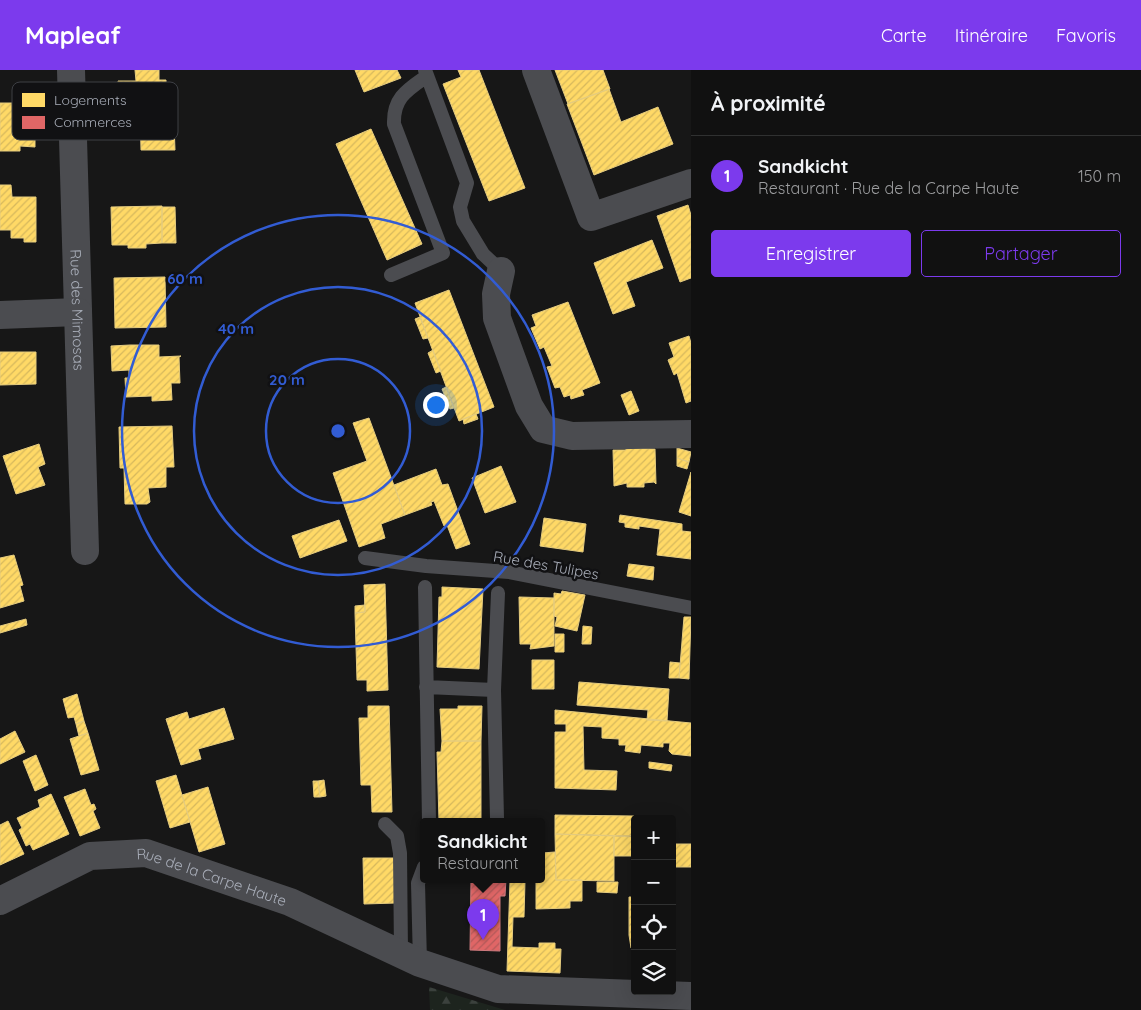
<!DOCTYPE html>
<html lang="fr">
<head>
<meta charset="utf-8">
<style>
  body { margin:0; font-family:Quicksand,sans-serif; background:#1e1f1f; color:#f1f3f6 }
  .controls { position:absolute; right:15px; bottom:15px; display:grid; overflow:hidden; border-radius:5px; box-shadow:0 5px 20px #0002 }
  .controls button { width:45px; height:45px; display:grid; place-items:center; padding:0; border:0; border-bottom:1px solid #303131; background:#111; color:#f1f3f6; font:25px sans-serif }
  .you { position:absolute; left:435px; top:334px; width:18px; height:18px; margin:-12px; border:4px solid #fff; border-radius:50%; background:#1a73e8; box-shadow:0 0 0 8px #1a73e833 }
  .badge { display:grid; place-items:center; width:32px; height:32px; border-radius:50%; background:#7c3aed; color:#fff; font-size:16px; font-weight:700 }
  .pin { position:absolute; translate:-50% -41px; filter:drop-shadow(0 1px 2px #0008) }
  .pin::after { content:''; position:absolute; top:26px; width:18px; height:15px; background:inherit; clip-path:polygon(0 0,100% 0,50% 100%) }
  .popup { position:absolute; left:420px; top:748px; width:125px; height:65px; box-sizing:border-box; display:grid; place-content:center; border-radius:5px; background:#111; filter:drop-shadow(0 1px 4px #0005); font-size:16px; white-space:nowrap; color:#9c9d9f }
  .popup b { font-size:19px; color:#f1f3f6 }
  .popup::after { content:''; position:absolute; left:50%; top:100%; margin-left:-10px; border:10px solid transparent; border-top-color:#111 }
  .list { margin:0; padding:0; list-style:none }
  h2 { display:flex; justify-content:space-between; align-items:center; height:65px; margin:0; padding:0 20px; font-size:21px }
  h2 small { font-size:16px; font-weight:400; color:#9c9d9f }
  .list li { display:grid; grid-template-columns:32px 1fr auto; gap:15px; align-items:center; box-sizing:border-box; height:80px; padding:0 20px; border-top:1px solid #303131 }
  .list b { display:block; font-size:19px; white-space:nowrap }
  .list p { margin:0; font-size:16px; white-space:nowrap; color:#9c9d9f }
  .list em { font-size:16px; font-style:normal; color:#9c9d9f }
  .actions { display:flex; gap:10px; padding:15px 20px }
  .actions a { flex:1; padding:11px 0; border:1px solid #7c3aed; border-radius:5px; text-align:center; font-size:18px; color:#7c3aed }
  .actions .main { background:#7c3aed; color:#fff }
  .icon { flex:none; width:28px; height:28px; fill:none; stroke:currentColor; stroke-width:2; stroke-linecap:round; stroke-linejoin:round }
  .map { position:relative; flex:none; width:691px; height:940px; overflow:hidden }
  header { display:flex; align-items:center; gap:30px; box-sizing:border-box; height:70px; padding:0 25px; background:#7c3aed; color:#fff }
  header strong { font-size:24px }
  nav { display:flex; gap:28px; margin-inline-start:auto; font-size:18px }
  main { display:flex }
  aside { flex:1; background:#111 }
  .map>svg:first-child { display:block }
  .forest { fill:url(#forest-firs) }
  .homes { fill:url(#homes-hatch); stroke:#e5cc7f }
  .shops { fill:url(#shops-hatch); stroke:#cf7b7f }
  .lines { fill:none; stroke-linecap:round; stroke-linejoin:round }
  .lane { stroke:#4b4c50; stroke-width:14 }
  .street { stroke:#4b4c50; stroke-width:28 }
  .ring { fill:none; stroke:#325cd3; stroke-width:2.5 }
  .labels { text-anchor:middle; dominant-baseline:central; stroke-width:5; stroke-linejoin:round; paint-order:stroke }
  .street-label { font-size:15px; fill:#a8adb8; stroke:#111113 }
  .key { fill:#111113; stroke:#3e4045; stroke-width:1 }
  .key-label { font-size:14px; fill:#a8adb8 }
  .centre { fill:#325cd3; stroke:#111113; stroke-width:2.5 }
  .ring-label { font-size:15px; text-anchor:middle; font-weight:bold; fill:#325cd3; stroke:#111113; stroke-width:5; stroke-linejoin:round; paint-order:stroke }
</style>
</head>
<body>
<header>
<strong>Mapleaf</strong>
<nav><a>Carte</a><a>Itinéraire</a><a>Favoris</a></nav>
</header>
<main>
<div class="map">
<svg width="691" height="940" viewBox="0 0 691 940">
  <defs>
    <pattern id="forest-firs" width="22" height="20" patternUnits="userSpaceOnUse" patternTransform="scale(1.25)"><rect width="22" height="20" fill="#1d241e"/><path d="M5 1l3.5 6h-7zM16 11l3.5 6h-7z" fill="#3b413d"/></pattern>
    <pattern id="homes-hatch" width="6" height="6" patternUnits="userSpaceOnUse" patternTransform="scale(1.25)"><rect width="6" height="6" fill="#ffd966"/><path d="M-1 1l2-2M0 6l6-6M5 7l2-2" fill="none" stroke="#d6b85d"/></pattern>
    <pattern id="shops-hatch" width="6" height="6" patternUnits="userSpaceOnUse" patternTransform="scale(1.25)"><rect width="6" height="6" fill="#e06666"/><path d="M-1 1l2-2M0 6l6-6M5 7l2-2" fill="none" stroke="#b45a5a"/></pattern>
  </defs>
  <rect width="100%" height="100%" fill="#171717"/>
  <path class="forest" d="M429,917L505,940H430Z"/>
  <path class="homes" d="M135,0H159V10H166L167,54H174L175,80H141L140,37H119L118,11H136Z
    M355,0H397L401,8L364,22Z
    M458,0H479L525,118L489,131L443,14L461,7Z
    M555,0H603L610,19L568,34Z
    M609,19L621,52L658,37L673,74L594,105L567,34Z
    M0,33H20V46L35,47V77L20,76V81H0Z
    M371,59L422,174L387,190L336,74Z
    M0,115H11L12,127H36V172H24V168H11V160H0Z
    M688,135L691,145V208L680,212L657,146Z
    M162,136V173L146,174V178H128V175H112L111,137Z
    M162,137H175L176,173H162Z
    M652,170L663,198L626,212L635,236L613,244L594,193Z
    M165,207L166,257L115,258L114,208Z
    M449,220L494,337L459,351L415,233Z
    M568,232L600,313L582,320L584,325L571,329L570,325L564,327L560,317L555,318L547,297L552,296L544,277L540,279L531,258L536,256L532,245Z
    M420,247L428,268L423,269L415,249Z
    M689,266L691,273V331L686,333L677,303L674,305L668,290L674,287L669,273Z
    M130,275H159V287L181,286L179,287L180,313H171L172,330L152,331V326L126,327L125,308H129V300L112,301L111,276Z
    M433,280L441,301L436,303L428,283Z
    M0,282H36V314L0,315Z
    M446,317L454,338L450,339L442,319Z
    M631,321L639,341L629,345L621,325Z
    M476,344L478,349L464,354L463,349Z
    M369,348L405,445L381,454L385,468L359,477L333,403L367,391L353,353Z
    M172,356L174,397H166V417L148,418L150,432L147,434H125L124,398H120L119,357Z
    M39,374L45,394L38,397L45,415L16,424L3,386Z
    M626,378L655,379L656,414L654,412L644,413V417H627V413L614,416L613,380H626Z
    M677,378L691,382L689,392L677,388Z
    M677,388L689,392L687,399L677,396Z
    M501,396L516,432L485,443L472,408Z
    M436,399L442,415L448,414L470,474L456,479L447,455L444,456L434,431L431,432L432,435L405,445L394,415Z
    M691,402V446L679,442Z
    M620,445L682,454V461L691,462V489L657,485L660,459L639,456V459L625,457V453L619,452Z
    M544,448L586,454L583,482L540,476Z
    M339,450L347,471L300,488L292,466Z
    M14,485L23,515L20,516L24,531L0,538V488Z
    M629,494L654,497L653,510L627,506Z
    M385,514L388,620L367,621V610H357L355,543L365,542L364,515Z
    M442,517L483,519L479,599L437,597L439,527H442Z
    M562,521L585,525L577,561L555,556L557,547L554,546V523L561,524Z
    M519,527L554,528V576L530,579L531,574H520Z
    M365,535V542L355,543V536Z
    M684,547H691L689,609L679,608Z
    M26,549L27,555L0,563V556Z
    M583,556L592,557L591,574H582Z
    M555,564H564V582H555Z
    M532,590H554V619H532Z
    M670,592L680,593L679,608H669Z
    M579,612L669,619L667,651L647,650L648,640L577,635Z
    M77,624L84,651L76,654L74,647L68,648L63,629Z
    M368,636H389L392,742H372L371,715H361L359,648H368Z
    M458,636H482L481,671H442L440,639H458Z
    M224,638L234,669L198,679L201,689L181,695L166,649L187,642L189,649Z
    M555,640L691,653V686L672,684L669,681L670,673H663V677L641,675L640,683L625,681L626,675H619V669L602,668V657L583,656L584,700L617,701L616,720L555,718V662H566V654H555Z
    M84,651L88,663L79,666L76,654Z
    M15,661L25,682L0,694V669Z
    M88,663L99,700L81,705L70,669Z
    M442,671H481V751H439L437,682H441Z
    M36,685L48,715L35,721L23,691Z
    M649,692L672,695L671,701L649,698Z
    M176,705L190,752L170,758L156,711Z
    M324,710L326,726L320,727L318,711Z
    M313,711H318L320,727H314Z
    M208,717L225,774L199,782L182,725Z
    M85,719L91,735L94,734L96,739L93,741L100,758L80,766L64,727Z
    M51,724L69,764L33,780L30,774L26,776L19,760L22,758L17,748L40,737L38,730Z
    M555,745L634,746V766L555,764Z
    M8,751L24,784L0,795V755Z
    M555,764L614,766V811L556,810Z
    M672,765L673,774H691V797H673L672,801Z
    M614,766L635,767V786H614Z
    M555,782L556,810H582V831H570V838L536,839V809H542V783Z
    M363,788H395L396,833L364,834Z
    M510,811H525L524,847H513L512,877L539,878V873H555V879H561L560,903L507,901Z
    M597,812H618L617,823L597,822Z
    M629,827H635V878H631L629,865Z"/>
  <path class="shops" d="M471,809H506L505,826H500V881L470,880Z"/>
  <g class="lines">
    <path class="lane" d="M425,0L467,113L460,137L463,151L483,184L501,201
      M391,205L443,183L394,54C393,28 407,20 427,6
      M365,488L426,496L509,502L691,538
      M425,517L429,751
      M426,617L494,620
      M497,748L494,620L498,523
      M385,754L397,766L400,783L401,883
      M420,893L418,813L424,797"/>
    <g class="street">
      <path id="s1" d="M71,0L85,481"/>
      <path d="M536,0L591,147L691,113"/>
      <path d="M501,201L496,224L497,248L529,336L543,359L572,366L691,364"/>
      <path d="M0,245L78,242"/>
      <path id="s2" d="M0,831L90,786L146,783L290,832L420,893L498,919L691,926"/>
    </g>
  </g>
  <g class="ring">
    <circle cx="338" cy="361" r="72"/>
    <circle cx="338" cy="361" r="144"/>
    <circle cx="338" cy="361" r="216"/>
  </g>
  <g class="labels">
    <g class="street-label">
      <text stroke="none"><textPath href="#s1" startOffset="240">Rue des Mimosas</textPath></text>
      <text transform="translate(546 495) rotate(10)">Rue des Tulipes</text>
      <text stroke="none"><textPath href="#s2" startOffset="226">Rue de la Carpe Haute</textPath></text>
    </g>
  </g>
  <rect x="12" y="12" width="166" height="58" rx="8" class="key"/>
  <rect x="22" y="23" width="23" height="14" fill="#ffd966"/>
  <rect x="22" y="46" width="23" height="13" fill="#e06666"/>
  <g class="key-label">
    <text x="54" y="35">Logements</text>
    <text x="54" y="57">Commerces</text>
  </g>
  <circle cx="338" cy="361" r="8" class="centre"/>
  <g class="ring-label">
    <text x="185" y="214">60 m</text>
    <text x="236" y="264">40 m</text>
    <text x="287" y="315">20 m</text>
  </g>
</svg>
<div class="controls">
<button>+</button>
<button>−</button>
<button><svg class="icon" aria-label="locate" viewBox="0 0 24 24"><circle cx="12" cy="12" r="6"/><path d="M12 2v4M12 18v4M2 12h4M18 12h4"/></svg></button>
<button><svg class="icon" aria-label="layers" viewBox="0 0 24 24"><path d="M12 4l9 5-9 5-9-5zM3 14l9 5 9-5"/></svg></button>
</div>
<div class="you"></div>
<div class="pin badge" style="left:483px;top:870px">1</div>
<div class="popup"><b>Sandkicht</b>Restaurant</div>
</div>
<aside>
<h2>À proximité<small></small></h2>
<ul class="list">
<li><span class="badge">1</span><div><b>Sandkicht</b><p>Restaurant · Rue de la Carpe Haute</p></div><em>150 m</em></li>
</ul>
<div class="actions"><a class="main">Enregistrer</a><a>Partager</a></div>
</aside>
</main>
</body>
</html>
